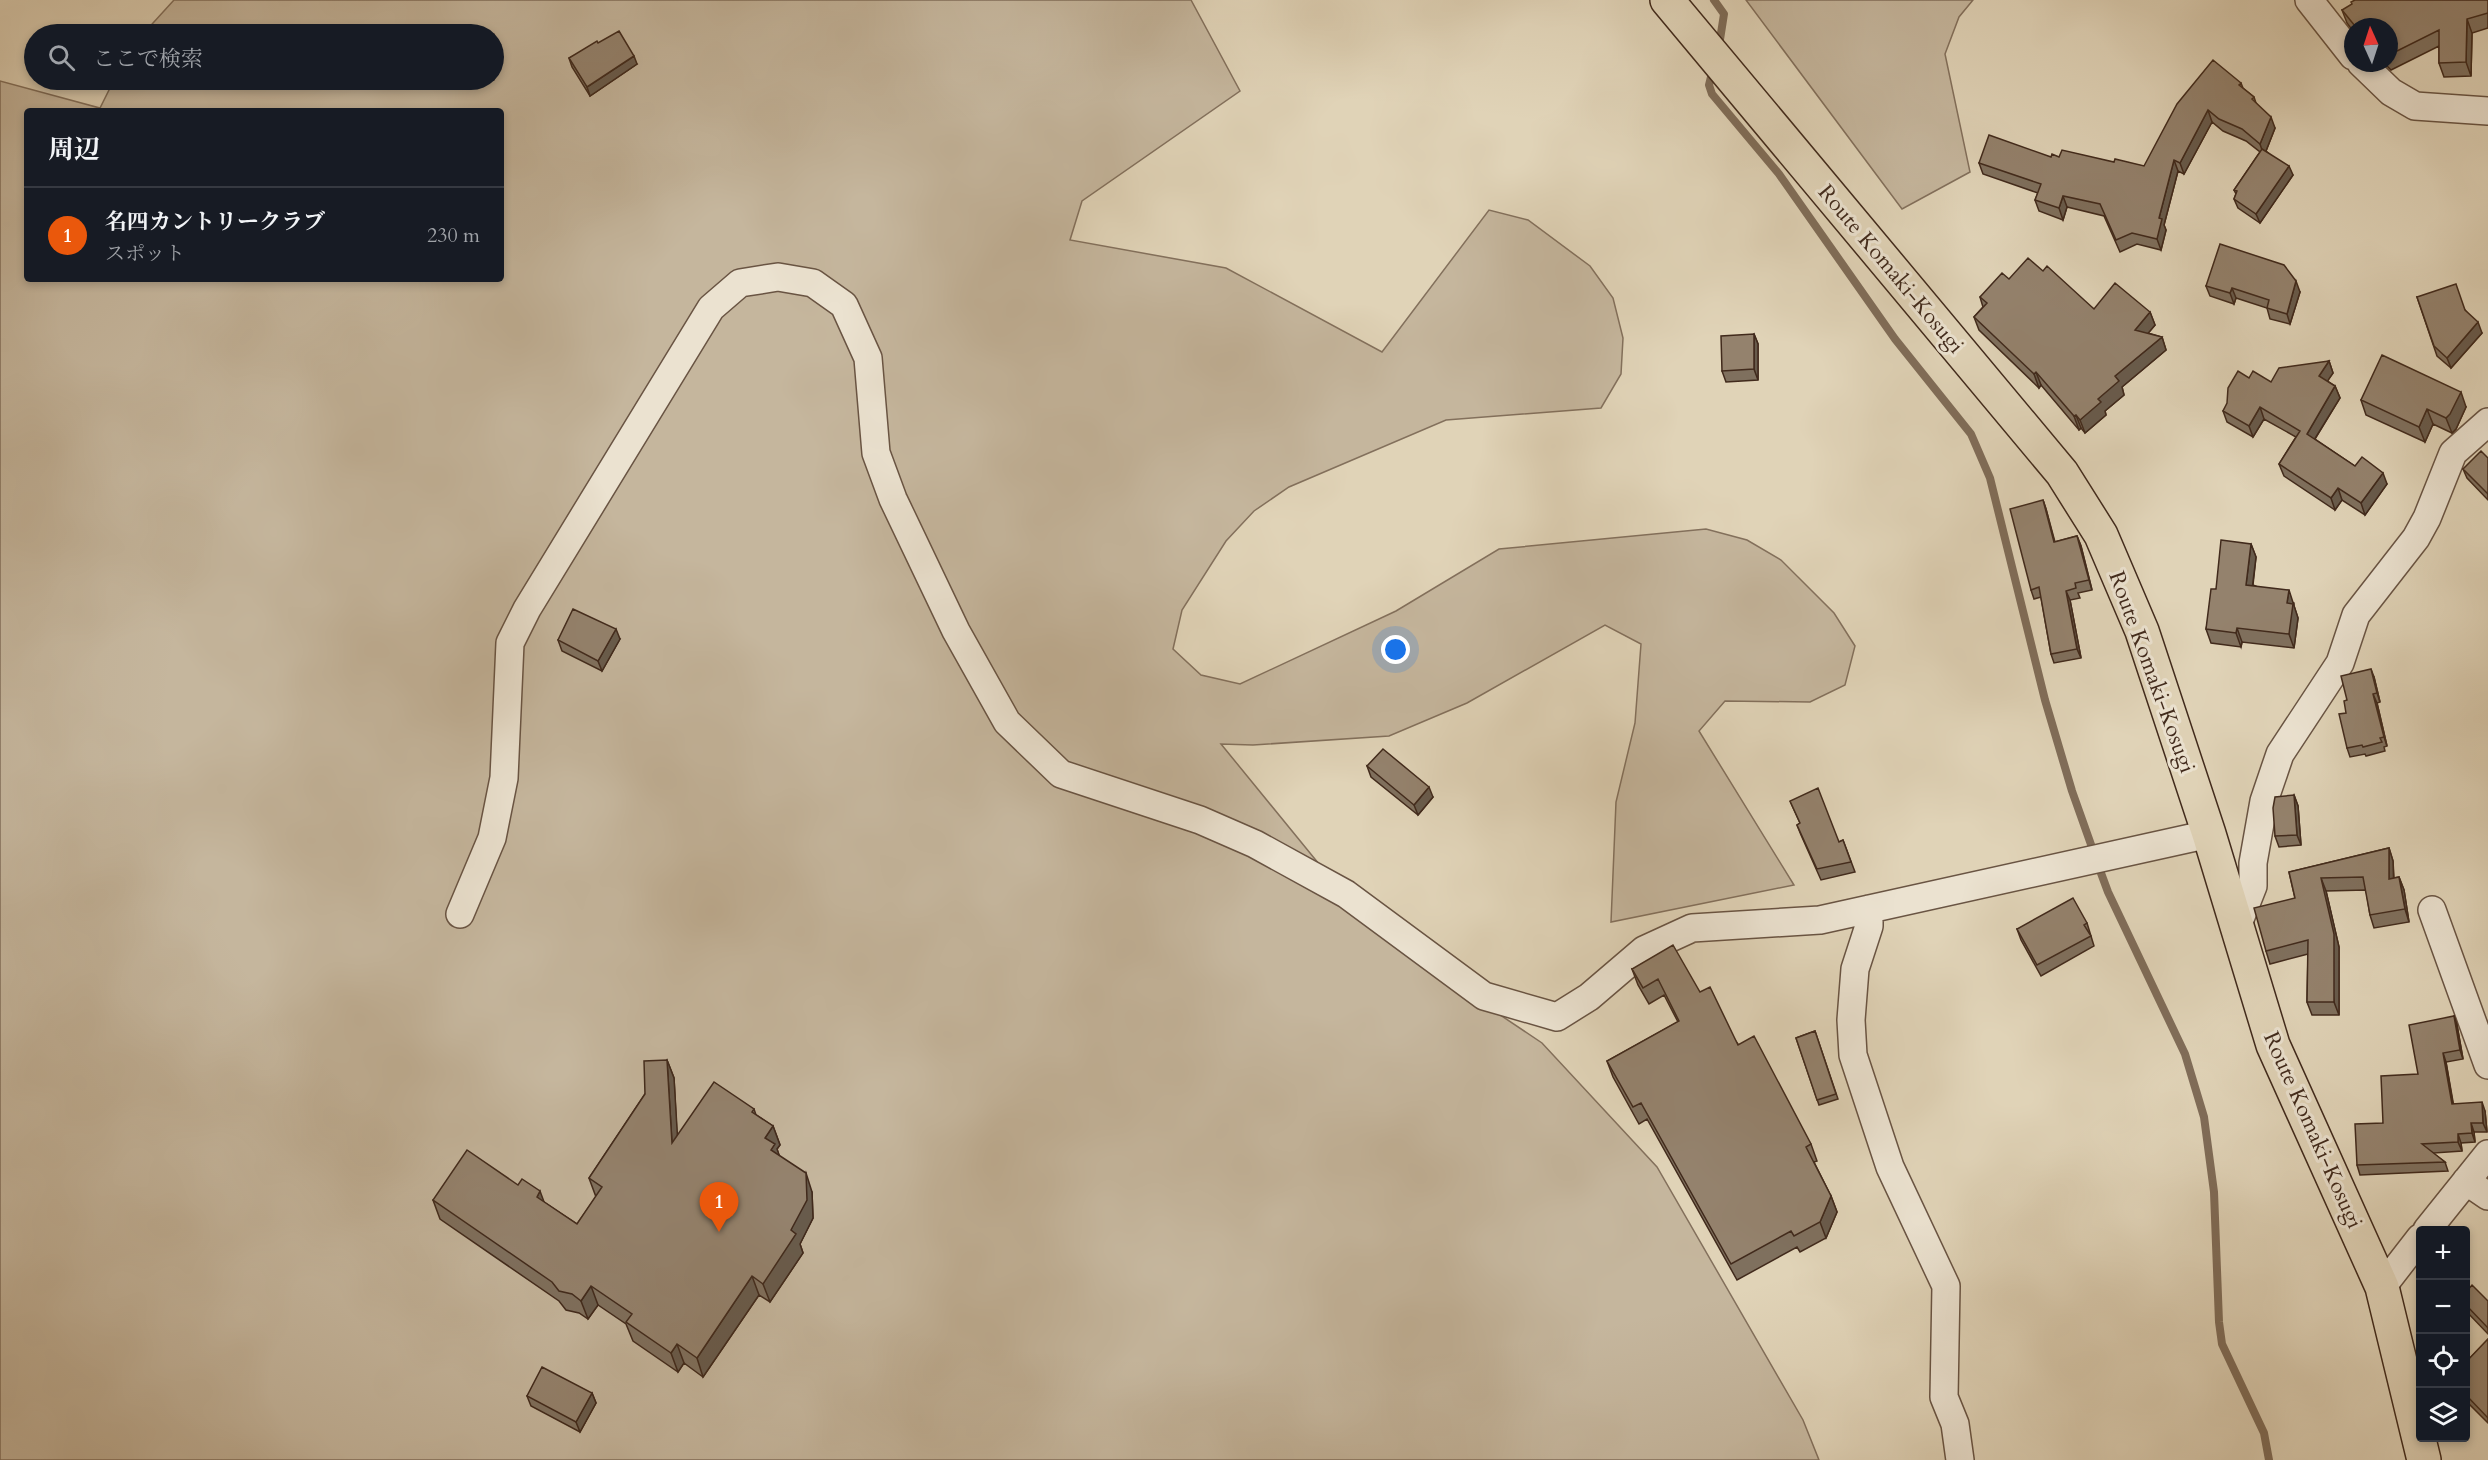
<!DOCTYPE html>
<html lang="ja">
<head>
<meta charset="utf-8">
<style>
  body { margin:0; font-family:Cardo,"Noto Serif JP",serif; background:#20242c; color:#f1f3f6 }
  .controls { position:absolute; right:18px; bottom:18px; display:grid; overflow:hidden; border-radius:6px; box-shadow:0 3px 9px #0003 }
  .controls button { width:54px; height:54px; display:grid; place-items:center; padding:0; border:0; border-bottom:2px solid #363941; background:#171b24; color:#f1f3f6; font:30px sans-serif }
  .compass { position:absolute; left:2344px; top:18px; width:54px; height:54px; border-radius:50%; background:#171b24; box-shadow:0 3px 9px #0003; rotate:357deg }
  .you { position:absolute; left:1396px; top:650px; width:21px; height:21px; margin:-15px; border:4px solid #fff; border-radius:50%; background:#1a73e8; box-shadow:0 0 0 9px #1a73e833 }
  .badge { display:grid; place-items:center; width:39px; height:39px; border-radius:50%; background:#ea580c; color:#fff; font-size:20px; font-weight:700 }
  .pin { position:absolute; translate:-50% -50px; filter:drop-shadow(0 2px 3px #0008) }
  .pin::after { content:''; position:absolute; top:32px; width:21px; height:18px; background:inherit; clip-path:polygon(0 0,100% 0,50% 100%) }
  .list { margin:0; padding:0; list-style:none }
  h2 { display:flex; justify-content:space-between; align-items:center; height:78px; margin:0; padding:0 24px; font-size:26px }
  h2 small { font-size:20px; font-weight:400; color:#9ea1a6 }
  .list li { display:grid; grid-template-columns:39px 1fr auto; gap:18px; align-items:center; box-sizing:border-box; height:96px; padding:0 24px; border-top:2px solid #363941 }
  .list b { display:block; font-size:22px; white-space:nowrap }
  .list p { margin:0; font-size:20px; white-space:nowrap; color:#9ea1a6 }
  .list em { font-size:20px; font-style:normal; color:#9ea1a6 }
  .icon { flex:none; width:33px; height:33px; fill:none; stroke:currentColor; stroke-width:2; stroke-linecap:round; stroke-linejoin:round }
  .map { position:relative; flex:none; width:2488px; height:1460px; overflow:hidden }
  .search { position:absolute; background:#171b24; box-shadow:0 3px 9px #0003; left:24px; top:24px; width:480px; height:66px; display:flex; align-items:center; gap:15px; box-sizing:border-box; padding:0 21px; border-radius:33px; color:#9ea1a6; font-size:22px }
  .panel { position:absolute; background:#171b24; box-shadow:0 3px 9px #0003; left:24px; top:108px; width:480px; height:174px; border-radius:6px }
  .map>svg:first-child { display:block }
  .green { fill:#c5b69d; stroke:#83705c; stroke-width:1.5; fill-rule:evenodd }
  .lines { fill:none; stroke-linecap:round; stroke-linejoin:round }
  .stream { stroke:#806d59; stroke-width:8 }
  .minor-casing { stroke:#695443; stroke-width:30 }
  .major-casing { stroke:#412a1c; stroke-width:36 }
  .minor { stroke:#ebe2d0; stroke-width:27 }
  .major { stroke:#e0d3b7; stroke-width:33 }
  .wall { fill:#7f705e; stroke:#412a1c; stroke-width:1.5 }
  .shaded-wall { fill:#685b4c; stroke:#412a1c; stroke-width:1.5 }
  .building { fill:#94826d; stroke:#412a1c; stroke-width:1.5 }
  .labels { text-anchor:middle; dominant-baseline:central; stroke-width:6; stroke-linejoin:round; paint-order:stroke }
  .street-label { font-size:22px; fill:#412a1c; stroke:#ebe2d0 }
</style>
</head>
<body>
<div class="map">
<svg width="2488" height="1460" viewBox="0 0 2488 1460">
  <rect width="100%" height="100%" fill="#e0d3b7"/>
  <filter id="stains"><feTurbulence type="fractalNoise" baseFrequency=".00333" numOctaves="4"/><feColorMatrix values="0 0 0 0 .2 0 0 0 0 .09 0 0 0 0 .02 0 0 0 .5 -.17"/></filter>
  <radialGradient id="worn" r=".72"><stop offset=".6" stop-color="#630" stop-opacity="0"/><stop offset="1" stop-color="#630" stop-opacity=".3"/></radialGradient>
  <path class="green" d="M174,0H1191L1240,91L1082,201L1070,240L1226,268L1382,352L1489,210L1528,220L1590,266L1613,298L1623,338L1621,374L1601,408L1446,420L1289,487L1254,511L1226,541L1182,610L1173,649L1201,675L1240,684L1396,611L1499,549L1706,529L1747,540L1781,560L1834,613L1855,646L1845,685L1810,702L1725,701L1699,731L1794,885L1611,922L1616,802L1635,723L1641,644L1605,625L1467,703L1389,736L1253,745L1221,744L1372,929L1542,1043L1657,1167L1803,1420L1819,1460H0V81L100,108L114,80H494V34H143ZM27,111H501V279H27Z
    M1746,0H1973L1959,17L1945,54L1970,172L1902,209Z"/>
  <g class="lines">
    <path class="stream" d="M1714,0L1724,14L1719,46
      M1713,69L1709,85L1712,94L1779,174L1895,339L1971,434L1990,478L2045,700L2072,791L2094,853
      M2098,865L2108,892L2185,1054L2204,1117L2214,1192L2219,1322L2222,1344L2264,1433L2269,1460"/>
    <g class="minor-casing">
      <path id="minor" d="M2309,0L2353,56
        M2361,63L2391,92L2415,106L2488,111
        M1869,909V926L1855,969L1851,1020L1853,1055L1890,1167L1946,1286L1944,1397L1955,1424L1960,1460
        M2432,910L2488,1065
        M460,914L492,838L504,778L510,643L527,609L711,308L740,283L778,277L813,283L844,305L868,358L876,453L893,499L956,631L1007,722L1061,774L1200,820L1255,844L1346,894L1484,996L1557,1017L1589,997L1644,950L1692,928L1820,920L2209,834
        M2236,929L2253,886V863L2264,801L2280,754L2340,663L2356,615L2416,538L2427,518L2453,453L2488,422
        M2466,1181L2488,1196
        M2427,1230L2488,1154
        M2382,1287L2420,1238"/>
    </g>
    <g class="major-casing">
      <path id="major" d="M1667,0L2062,473L2101,535L2142,631L2209,834L2273,1045L2382,1287L2424,1460"/>
    </g>
    <use href="#minor" class="minor"/>
    <use href="#major" class="major"/>
  </g>
  <path class="wall" d="M2488,0V28L2472,33L2471,76L2444,77L2439,63V46L2391,70L2384,63H2389V27H2353V31L2347,23L2342,10Z
    M598,43L637,64L590,96L572,67L569,58Z
    M2241,83L2243,88L2254,97L2256,103L2275,128L2266,151L2293,175L2260,223L2238,208L2234,199L2236,194L2234,190L2260,152L2246,141L2223,131L2212,122L2184,174L2178,171L2164,225L2166,230L2161,250L2137,244L2120,252L2104,216L2067,207L2063,220L2039,211L2035,200L2038,193L1983,174L1979,163L2059,157L2144,166Z
    M2043,271L2094,309L2150,312L2155,325L2148,333L2162,337L2166,350L2122,387L2124,395L2105,411L2106,415L2085,433L2081,428L2079,430L2041,385L2039,388L1979,330L1974,317L1983,307L1980,297L2009,279Z
    M2206,286L2300,292L2290,324L2270,319L2267,308L2236,298L2234,304L2210,296Z
    M2417,297L2465,310L2482,333L2451,368L2437,356Z
    M1754,334L1758,344V380L1726,382L1722,371Z
    M2329,361L2333,373L2327,381L2335,386L2340,398L2315,439L2355,466L2387,484L2365,515L2342,500L2335,510L2284,476L2279,464L2296,437L2264,419L2253,437L2227,422L2223,411L2249,378L2271,382Z
    M2361,400L2466,407L2456,429L2452,433L2433,424L2425,442L2366,415Z
    M2488,458V500L2467,478L2463,469Z
    M2043,500L2046,509L2055,542L2077,536L2081,546L2092,590L2078,593L2080,598L2070,600L2081,658L2054,663L2051,654L2041,597L2034,599L2031,590Z
    M2251,544L2256,557L2253,585L2294,603V606L2298,618L2294,648L2242,642L2241,647L2211,643L2206,629L2216,589Z
    M620,639L602,671L562,651L558,640Z
    M2374,677L2380,702L2377,703L2387,746L2384,747L2385,751L2366,756L2365,754L2350,757L2347,748V700Z
    M1367,766L1433,797L1418,815L1371,777Z
    M2294,795L2298,806L2301,845L2279,847L2275,836Z
    M1790,801L1839,842L1843,840L1855,872L1821,880L1801,835L1797,825L1800,823Z
    M2389,848L2393,861L2394,878L2399,877L2404,890L2409,922L2374,928L2370,915L2366,890L2326,891L2339,947V1015H2312L2307,1002L2308,954L2270,964L2266,951L2295,898L2289,872Z
    M2087,923L2094,946L2041,976L2021,940L2017,929Z
    M1632,969L1700,992L1811,1144L1817,1161L1814,1162L1831,1196L1837,1212L1826,1238L1800,1252L1797,1247L1737,1280L1647,1119L1639,1124L1613,1077L1607,1061L1678,1022L1664,995L1649,1004L1638,985Z
    M2454,1016L2457,1025L2463,1059L2446,1062L2453,1104L2485,1111L2487,1132H2474L2475,1142L2461,1143L2462,1151L2433,1153L2445,1162L2448,1171L2360,1175L2357,1165L2383,1123L2418,1074Z
    M1815,1031L1838,1099L1819,1105L1796,1038Z
    M667,1060L674,1078L677,1135L754,1109L756,1115L773,1126L780,1145L777,1149L779,1156L812,1192L813,1218L800,1244L803,1253L770,1302L759,1295L703,1377L684,1363L678,1372L633,1341L626,1324L598,1305L588,1319L579,1313L566,1310L559,1301L440,1219L433,1200L518,1185L577,1224L596,1197L589,1178L645,1094Z
    M2466,1292L2488,1301V1334L2466,1311Z
    M2488,1339V1423L2468,1403L2466,1406V1362Z
    M592,1393L596,1403L580,1432L531,1406L527,1396Z"/>
  <path class="shaded-wall" d="M2467,19L2472,33L2471,76L2466,62Z
    M634,56L637,64L590,96L587,87Z
    M2208,110L2212,122L2184,174L2180,163Z
    M2271,117L2275,128L2264,156L2260,144Z
    M2174,160L2178,171L2164,225L2166,230L2161,250L2157,239L2159,218Z
    M2289,166L2293,175L2260,223L2256,214Z
    M2063,196L2067,207L2063,220L2059,208Z
    M2296,281L2300,292L2290,324L2287,314Z
    M2232,288L2236,298L2234,304L2230,293Z
    M2150,312L2155,325L2140,343L2135,330Z
    M2478,322L2482,333L2451,368L2447,358Z
    M1754,334L1758,344V380L1754,369Z
    M2162,337L2166,350L2122,387L2124,395L2105,411L2106,415L2085,433L2080,420L2098,399L2115,376Z
    M2329,361L2333,373L2323,388L2319,376Z
    M2036,372L2041,385L2039,388L2034,374Z
    M2335,386L2340,398L2311,445L2307,434Z
    M2461,392L2466,407L2456,429L2452,433L2446,418Z
    M2260,407L2264,419L2253,437L2249,426Z
    M2427,409L2433,424L2425,442L2419,427Z
    M2076,415L2081,428L2079,430L2074,416Z
    M2383,473L2387,484L2365,515L2361,503Z
    M2338,488L2342,500L2335,510L2331,498Z
    M2043,500L2046,509L2057,552L2054,542Z
    M2077,536L2081,546L2092,590L2089,580Z
    M2251,544L2256,557L2251,598L2246,585Z
    M2289,590L2298,618L2294,648L2289,634L2287,603Z
    M2066,591L2070,600L2081,658L2077,649Z
    M2237,628L2242,642L2241,647L2236,633Z
    M616,629L620,639L602,671L598,661Z
    M2371,669L2374,677L2380,702L2377,693Z
    M2373,694L2377,703L2387,746L2384,737Z
    M1429,787L1433,797L1418,815L1414,805Z
    M2294,795L2298,806L2301,845L2297,835Z
    M2389,848L2393,861L2394,892L2389,879Z
    M2399,877L2404,890L2409,922L2405,909Z
    M2321,878L2326,891L2339,947V1015L2334,1002Z
    M2454,1016L2457,1025L2463,1059L2460,1050Z
    M2443,1053L2446,1062L2455,1113L2452,1104Z
    M667,1060L674,1078L679,1162L672,1143Z
    M2482,1102L2485,1111L2487,1132L2483,1123Z
    M2471,1123L2474,1132L2475,1142L2472,1133Z
    M773,1126L780,1145L777,1149L782,1163L778,1169L765,1138Z
    M2458,1134L2461,1143L2462,1151L2458,1142Z
    M806,1173L812,1192L813,1218L800,1244L803,1253L770,1302L763,1284L791,1230Z
    M540,1191L547,1210L537,1197Z
    M1831,1196L1837,1212L1826,1238L1820,1222Z
    M752,1276L759,1295L703,1377L697,1358Z
    M591,1286L598,1305L588,1319L581,1301Z
    M677,1344L684,1363L678,1372L671,1353Z
    M592,1393L596,1403L580,1432L576,1422Z
    M2466,1396L2468,1403L2466,1406Z"/>
  <path class="building" d="M2355,0H2488V13L2467,19L2466,62L2439,63V30L2389,55V27H2364L2362,22L2355,26L2342,10L2352,4L2351,2Z
    M619,31L634,56L587,87L569,58L597,41L598,43Z
    M2213,60L2241,83L2239,85L2254,97L2252,99L2271,117L2260,144L2242,129L2219,119L2208,110L2180,163L2174,160L2159,218L2162,219L2157,239L2132,233L2116,240L2100,204L2063,196L2059,208L2035,200L2041,184L1979,163L1989,135L2051,157L2052,154L2059,157L2062,150L2114,162L2115,159L2144,166L2177,104Z
    M2262,149L2289,166L2256,214L2234,199L2237,191L2234,190Z
    M2220,244L2284,265L2296,281L2287,314L2267,308L2269,300L2232,288L2230,293L2206,286Z
    M2028,258L2043,271L2047,266L2094,309L2115,283L2150,312L2135,330L2162,337L2115,376L2119,381L2098,399L2101,402L2080,420L2076,415L2074,416L2036,372L2034,374L1974,317L1987,303L1980,297L2002,273L2009,279Z
    M2456,284L2465,310L2478,322L2447,358L2434,346L2417,297Z
    M1754,334V369L1722,371L1721,336Z
    M2382,355L2461,392L2450,414L2446,418L2427,409L2419,427L2361,400Z
    M2329,361L2319,376L2335,386L2307,434L2355,466L2362,457L2383,473L2361,503L2338,488L2331,498L2279,464L2300,431L2260,407L2249,426L2223,411L2227,403L2228,388L2238,371L2249,378L2253,371L2271,382L2279,368Z
    M2481,451L2488,458V494L2463,469Z
    M2043,500L2054,542L2077,536L2089,580L2075,583L2076,588L2066,591L2077,649L2051,654L2039,587L2031,590L2010,509Z
    M2221,540L2251,544L2246,585L2289,590L2287,603L2293,604L2289,634L2237,628L2236,633L2206,629L2211,589H2216Z
    M573,609L616,629L598,661L558,640Z
    M2371,669L2377,693L2373,694L2384,737L2380,738L2382,742L2363,747L2362,745L2347,748L2339,714L2346,713L2344,701L2347,700L2341,676Z
    M1383,749L1429,787L1414,805L1367,766Z
    M1818,788L1839,842L1843,840L1851,862L1817,869L1797,825L1800,823L1790,801Z
    M2294,795L2297,835L2275,836L2273,808L2275,797Z
    M2389,848V879L2399,877L2405,909L2370,915L2363,877L2321,878L2334,934V1002H2307L2308,940L2266,951L2254,908L2295,898L2289,872Z
    M2073,898L2087,923L2084,925L2091,936L2037,965L2017,929Z
    M1673,945L1700,992L1710,987L1738,1045L1754,1036L1811,1144L1806,1147L1831,1196L1820,1222L1794,1236L1791,1231L1731,1264L1641,1103L1633,1107L1607,1061L1679,1021L1658,979L1643,988L1632,969Z
    M2454,1016L2460,1050L2443,1053L2452,1104L2482,1102L2483,1123H2471L2472,1133L2458,1134V1142L2422,1144L2445,1162L2357,1165L2355,1124L2383,1123L2381,1076L2418,1074L2409,1025Z
    M1815,1031L1836,1094L1817,1100L1796,1038Z
    M667,1060L672,1143L714,1082L754,1109L752,1112L773,1126L765,1138L775,1144L771,1150L806,1173L807,1200L791,1230L796,1234L763,1284L752,1276L697,1358L677,1344L671,1353L626,1322L632,1314L591,1286L581,1301L572,1294L559,1291L552,1282L433,1200L467,1150L518,1185L522,1179L540,1191L537,1197L577,1224L602,1187L589,1178L645,1094L644,1061Z
    M2472,1285L2488,1301V1328L2466,1305V1292Z
    M2488,1339V1418L2466,1395V1362Z
    M542,1367L592,1393L576,1422L527,1396Z"/>
  <g class="labels">
    <g class="street-label">
      <text transform="translate(1891 269) rotate(50)">Route Komaki-Kosugi</text>
      <text transform="translate(2152 672) rotate(70)">Route Komaki-Kosugi</text>
      <text transform="translate(2313 1130) rotate(66)">Route Komaki-Kosugi</text>
    </g>
  </g>
  <rect width="100%" height="100%" filter="url(#stains)"/>
  <rect width="100%" height="100%" fill="url(#worn)"/>
</svg>
<div class="controls">
<button>+</button>
<button>−</button>
<button><svg class="icon" aria-label="locate" viewBox="0 0 24 24"><circle cx="12" cy="12" r="6"/><path d="M12 2v4M12 18v4M2 12h4M18 12h4"/></svg></button>
<button><svg class="icon" aria-label="layers" viewBox="0 0 24 24"><path d="M12 4l9 5-9 5-9-5zM3 14l9 5 9-5"/></svg></button>
</div>
<svg class="compass" viewBox="-18 -18 36 36"><path d="M0-13l5 13h-10z" fill="#e53935"/><path d="M0 13l5-13h-10z" fill="#9ea1a6"/></svg>
<div class="you"></div>
<div class="pin badge" style="left:719px;top:1232px">1</div>
<div class="search"><svg class="icon" aria-label="search" viewBox="0 0 24 24"><circle cx="10" cy="10" r="6"/><path d="M15 15l6 6"/></svg>ここで検索</div>
<section class="panel">
<h2>周辺<small></small></h2>
<ul class="list">
<li><span class="badge">1</span><div><b>名四カントリークラブ</b><p>スポット</p></div><em>230 m</em></li>
</ul>
</section>
</div>
</body>
</html>
